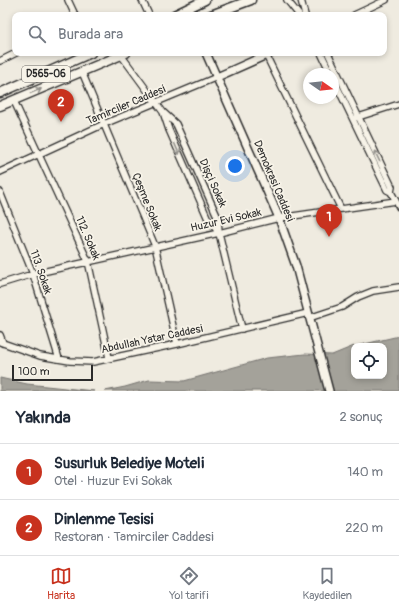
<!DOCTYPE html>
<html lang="tr">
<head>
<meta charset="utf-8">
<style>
  body { margin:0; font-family:Pangolin,sans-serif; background:#f2f2f3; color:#1f2937 }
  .controls { position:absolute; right:12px; bottom:12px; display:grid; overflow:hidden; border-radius:8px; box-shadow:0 2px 6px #0003 }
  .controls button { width:36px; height:36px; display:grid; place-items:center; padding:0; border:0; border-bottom:1px solid #e0e1e3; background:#fff; color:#1f2937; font:20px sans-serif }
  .compass { position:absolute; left:303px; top:68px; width:36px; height:36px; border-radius:50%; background:#fff; box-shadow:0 2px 6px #0003; rotate:104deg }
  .scale { position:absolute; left:12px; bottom:10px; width:81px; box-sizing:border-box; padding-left:4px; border:2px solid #2b2b2b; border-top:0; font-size:11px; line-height:14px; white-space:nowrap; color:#2b2b2b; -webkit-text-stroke:3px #f7f3e8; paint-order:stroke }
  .you { position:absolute; left:235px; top:166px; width:14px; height:14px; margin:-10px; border:3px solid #fff; border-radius:50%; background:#1a73e8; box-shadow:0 0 0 6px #1a73e833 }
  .badge { display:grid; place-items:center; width:26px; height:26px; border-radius:50%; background:#c8321e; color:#fff; font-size:13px; font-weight:700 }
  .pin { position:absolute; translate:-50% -33px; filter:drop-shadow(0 1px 2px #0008) }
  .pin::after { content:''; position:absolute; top:21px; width:14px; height:12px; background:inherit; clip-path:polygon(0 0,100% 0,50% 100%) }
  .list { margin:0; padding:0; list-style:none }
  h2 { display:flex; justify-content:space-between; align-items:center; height:52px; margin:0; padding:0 16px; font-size:17px }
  h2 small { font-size:13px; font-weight:400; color:#747a83 }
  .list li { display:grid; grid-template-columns:26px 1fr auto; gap:12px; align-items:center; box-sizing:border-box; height:56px; padding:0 16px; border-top:1px solid #e0e1e3 }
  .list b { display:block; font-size:15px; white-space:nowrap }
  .list p { margin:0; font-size:13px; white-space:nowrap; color:#747a83 }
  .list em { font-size:13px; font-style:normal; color:#747a83 }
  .icon { flex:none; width:22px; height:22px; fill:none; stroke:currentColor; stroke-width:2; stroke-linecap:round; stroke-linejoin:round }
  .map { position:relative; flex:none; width:399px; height:391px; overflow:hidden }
  .search { position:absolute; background:#fff; box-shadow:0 2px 6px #0003; left:12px; right:12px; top:12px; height:44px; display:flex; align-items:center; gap:10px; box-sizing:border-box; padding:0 14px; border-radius:8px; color:#747a83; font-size:15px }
  .sheet { height:164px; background:#fff }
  nav { display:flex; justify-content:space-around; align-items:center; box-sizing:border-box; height:56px; border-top:1px solid #e0e1e3; background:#fff; font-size:11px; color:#747a83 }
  nav a { display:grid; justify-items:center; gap:2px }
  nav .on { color:#c8321e }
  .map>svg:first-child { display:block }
  .water { fill:#a4a29a; stroke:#74726e }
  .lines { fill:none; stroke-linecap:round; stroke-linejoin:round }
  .minor-casing { stroke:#2b2b2b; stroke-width:8 }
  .major-casing { stroke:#2b2b2b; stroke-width:10 }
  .highway-casing { stroke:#2b2b2b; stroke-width:11 }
  .minor { stroke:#f7f3e8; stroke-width:5.5 }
  .major { stroke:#f7f3e8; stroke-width:7 }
  .highway { stroke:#f7f3e8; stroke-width:8 }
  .oneway { stroke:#918f8a }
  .labels { text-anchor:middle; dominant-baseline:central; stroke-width:3.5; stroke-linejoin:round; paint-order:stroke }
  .shield { fill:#f7f3e8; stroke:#686764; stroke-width:1 }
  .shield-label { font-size:10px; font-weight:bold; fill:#2b2b2b }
  .street-label { font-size:11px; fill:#2b2b2b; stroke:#f7f3e8 }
</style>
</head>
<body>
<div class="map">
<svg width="399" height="391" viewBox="0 0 399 391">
  <rect width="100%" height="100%" fill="#efebe0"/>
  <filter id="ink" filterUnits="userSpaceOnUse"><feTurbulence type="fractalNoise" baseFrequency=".025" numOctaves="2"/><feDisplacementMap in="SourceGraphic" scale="8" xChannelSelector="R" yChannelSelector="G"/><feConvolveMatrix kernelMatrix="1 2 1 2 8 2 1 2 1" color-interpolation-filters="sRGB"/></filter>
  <g filter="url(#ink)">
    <path class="water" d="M399,336V391H105L125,387L149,380L184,381L267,358L305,354L332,355L354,346V376H384V346H356Z
      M0,378L27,384L94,391H0Z"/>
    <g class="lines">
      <g class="minor-casing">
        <path id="minor" d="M68,0L75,15
          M142,0L149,15
          M287,0L299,15
          M301,0L305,15
          M354,15L386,0
          M321,53L331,74
          M328,53L392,187L391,192
          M121,55L163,112L176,124L218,218L219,233L208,219L169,130L163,112
          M266,55L341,209
          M0,61L16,53
          M82,72L155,246L177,344
          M333,78L387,190L391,192L399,207
          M14,101L88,261L109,358
          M355,118L399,104
          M0,172L104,124L217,77
          M0,192L33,274L59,359
          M219,233L242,329
          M0,284L33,274L219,233L279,218L396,201
          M309,318L342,307L358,297L373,291L399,287
          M0,335L3,343
          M0,342L40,356L70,361L93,362L177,344L308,313"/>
      </g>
      <g class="major-casing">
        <path id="major" d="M206,53L279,218L296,266L329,391
          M217,77L271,53"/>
      </g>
      <g class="highway-casing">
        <path id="highway" d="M174,15L205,0
          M211,15L251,0
          M0,93L91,53
          M0,106L126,53"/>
      </g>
      <use href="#minor" class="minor"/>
      <use href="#major" class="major"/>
      <use href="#highway" class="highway"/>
    </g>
    <defs><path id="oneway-shaft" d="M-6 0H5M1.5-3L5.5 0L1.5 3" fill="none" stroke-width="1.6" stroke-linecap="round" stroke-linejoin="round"/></defs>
    <g class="oneway">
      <use href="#oneway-shaft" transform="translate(36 91) rotate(-23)"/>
      <use href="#oneway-shaft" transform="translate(177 149) rotate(66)"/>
      <use href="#oneway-shaft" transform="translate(377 156) rotate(-116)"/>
    </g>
  </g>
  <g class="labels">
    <rect class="shield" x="22" y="66" width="48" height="16" rx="3"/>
    <g class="shield-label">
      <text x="46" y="74">D565-06</text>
    </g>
    <g class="street-label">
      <text transform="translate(126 105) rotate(-23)">Tamirciler Caddesi</text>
      <text transform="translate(274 181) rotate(67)">Demokrasi Caddesi</text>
      <text transform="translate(213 183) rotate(66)">Dişçi Sokak</text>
      <text transform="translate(147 202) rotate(68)">Çeşme Sokak</text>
      <text transform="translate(226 220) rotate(-13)">Huzur Evi Sokak</text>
      <text transform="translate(88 238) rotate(67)">112. Sokak</text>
      <text transform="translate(41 272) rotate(71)">113. Sokak</text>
      <text transform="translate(152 339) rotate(-12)">Abdullah Yatar Caddesi</text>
    </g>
  </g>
</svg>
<div class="controls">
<button><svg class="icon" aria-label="locate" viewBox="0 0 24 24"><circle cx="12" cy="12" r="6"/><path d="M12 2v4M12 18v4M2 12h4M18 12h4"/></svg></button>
</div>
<svg class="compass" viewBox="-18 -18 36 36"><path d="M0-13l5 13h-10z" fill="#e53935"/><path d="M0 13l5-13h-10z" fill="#747a83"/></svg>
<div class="scale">100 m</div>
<div class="you"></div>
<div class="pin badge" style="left:329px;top:237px">1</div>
<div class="pin badge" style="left:61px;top:122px">2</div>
<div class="search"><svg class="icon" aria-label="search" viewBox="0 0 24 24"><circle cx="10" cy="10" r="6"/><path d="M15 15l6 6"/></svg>Burada ara</div>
</div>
<section class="sheet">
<h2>Yakında<small>2 sonuç</small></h2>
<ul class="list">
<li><span class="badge">1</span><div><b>Susurluk Belediye Moteli</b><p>Otel · Huzur Evi Sokak</p></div><em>140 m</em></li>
<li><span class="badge">2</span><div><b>Dinlenme Tesisi</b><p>Restoran · Tamirciler Caddesi</p></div><em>220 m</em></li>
</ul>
</section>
<nav>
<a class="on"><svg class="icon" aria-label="map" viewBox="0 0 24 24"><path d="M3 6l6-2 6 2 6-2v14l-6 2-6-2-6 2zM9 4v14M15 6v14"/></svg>Harita</a>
<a><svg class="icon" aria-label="directions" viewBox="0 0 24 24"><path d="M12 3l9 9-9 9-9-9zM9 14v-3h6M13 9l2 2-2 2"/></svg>Yol tarifi</a>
<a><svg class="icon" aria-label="saved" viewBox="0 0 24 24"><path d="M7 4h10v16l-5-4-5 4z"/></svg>Kaydedilen</a>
</nav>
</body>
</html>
